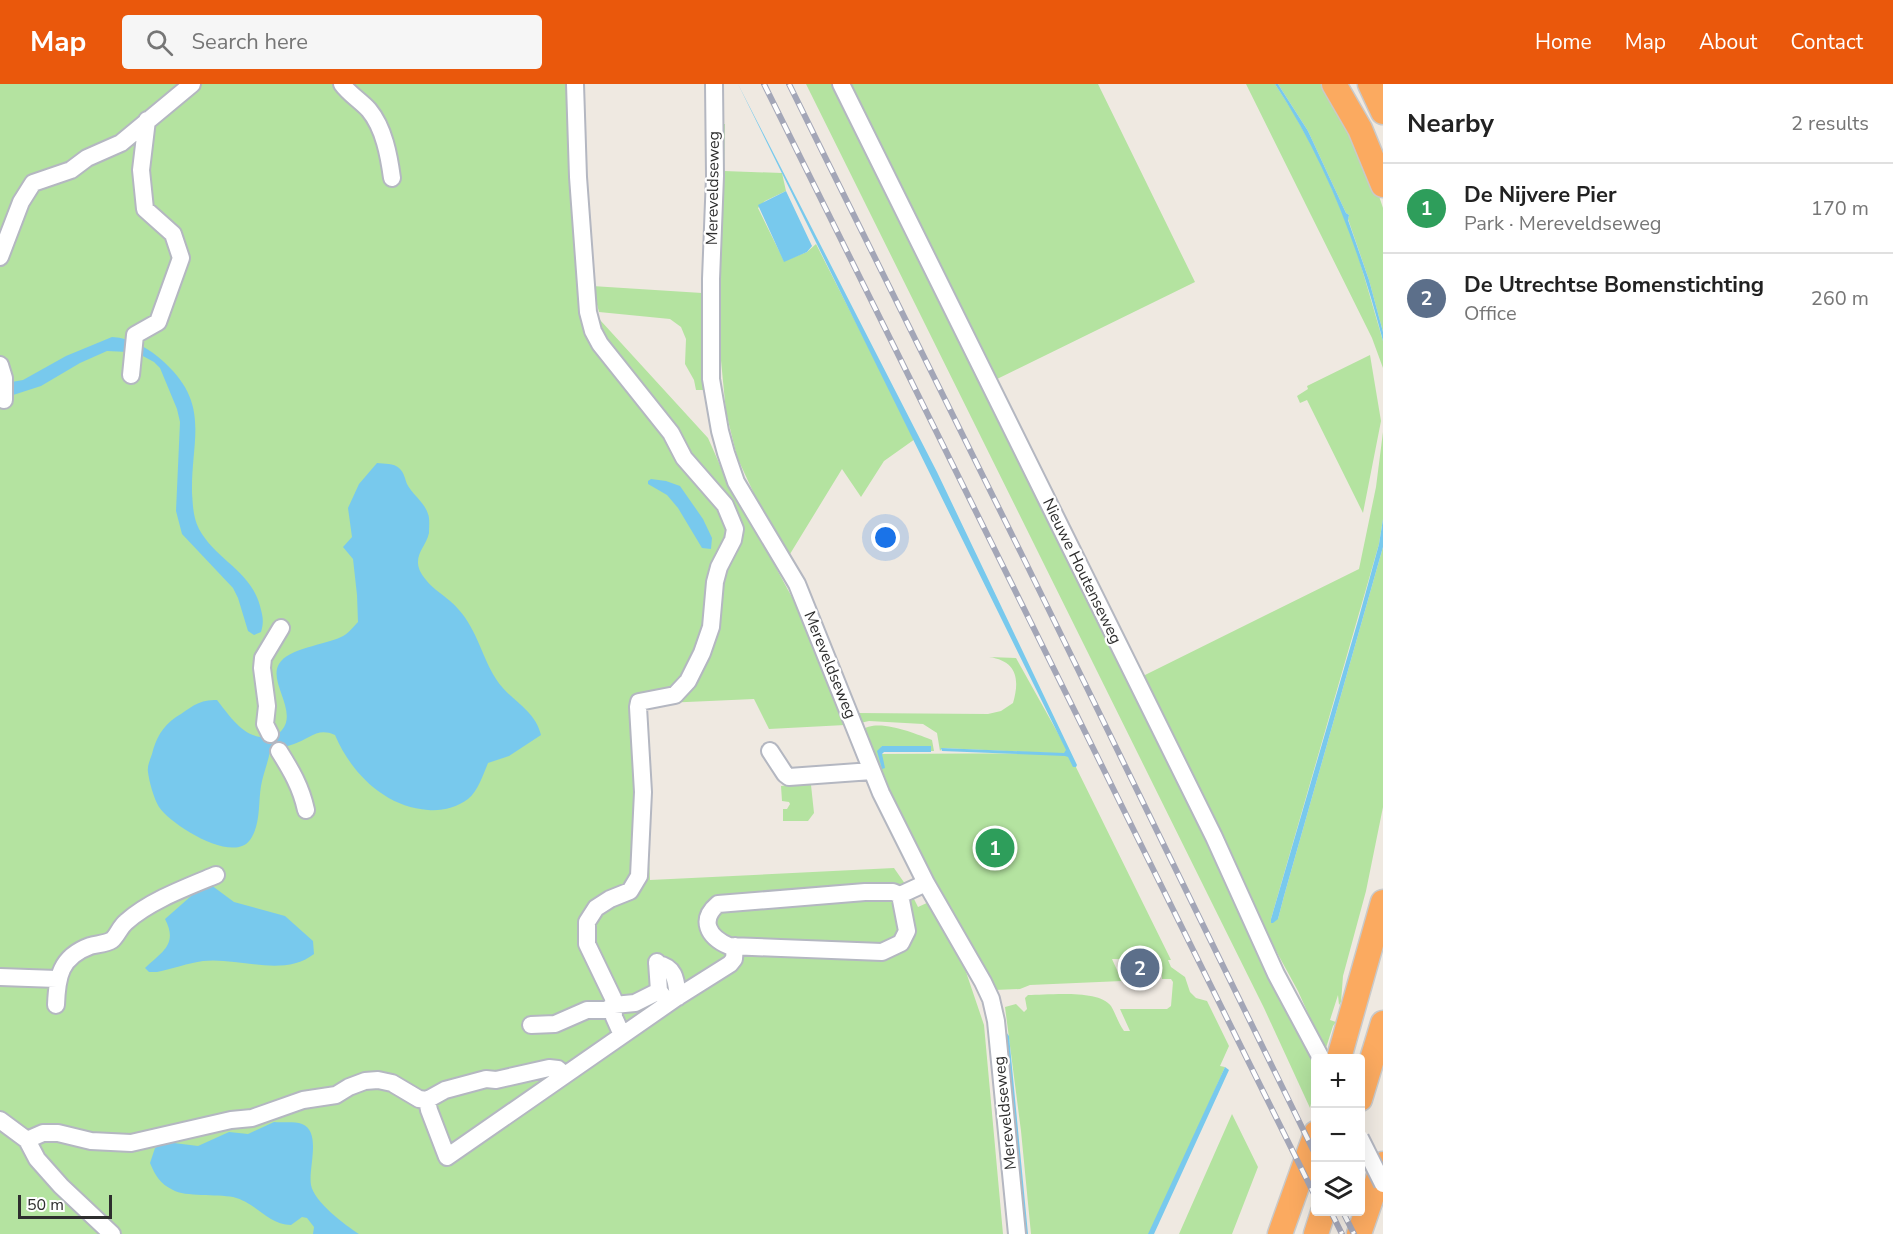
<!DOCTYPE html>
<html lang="en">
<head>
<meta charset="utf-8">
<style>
  body { margin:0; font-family:"Nunito Sans",sans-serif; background:#f6f6f6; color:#222 }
  .controls { position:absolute; right:18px; bottom:18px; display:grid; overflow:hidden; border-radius:6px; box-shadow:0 6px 24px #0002 }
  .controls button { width:54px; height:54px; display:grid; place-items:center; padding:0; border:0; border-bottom:2px solid #e0e0e0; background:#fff; color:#222; font:30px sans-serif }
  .scale { position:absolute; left:18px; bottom:15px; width:94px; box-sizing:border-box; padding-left:6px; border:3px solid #2e2e2e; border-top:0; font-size:16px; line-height:21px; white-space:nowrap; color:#2e2e2e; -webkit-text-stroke:4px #fff; paint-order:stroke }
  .you { position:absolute; left:886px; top:454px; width:21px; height:21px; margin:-15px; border:4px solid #fff; border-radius:50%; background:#1a73e8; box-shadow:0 0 0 9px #1a73e833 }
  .badge { display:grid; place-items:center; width:39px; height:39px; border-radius:50%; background:#ea580c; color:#fff; font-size:20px; font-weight:700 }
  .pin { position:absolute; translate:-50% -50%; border:3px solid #fff; box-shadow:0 2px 6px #0006 }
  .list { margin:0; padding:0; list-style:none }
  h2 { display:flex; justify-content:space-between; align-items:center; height:78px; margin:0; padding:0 24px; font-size:26px }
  h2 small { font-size:20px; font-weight:400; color:#767676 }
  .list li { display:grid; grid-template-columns:39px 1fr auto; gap:18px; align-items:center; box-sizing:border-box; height:90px; padding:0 24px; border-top:2px solid #e0e0e0 }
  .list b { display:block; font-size:22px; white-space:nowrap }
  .list p { margin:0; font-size:20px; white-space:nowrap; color:#767676 }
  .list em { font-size:20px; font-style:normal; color:#767676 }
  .icon { flex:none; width:33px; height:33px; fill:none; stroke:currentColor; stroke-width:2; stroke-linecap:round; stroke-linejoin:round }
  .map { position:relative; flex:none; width:1383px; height:1150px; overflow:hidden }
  header { display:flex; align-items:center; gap:36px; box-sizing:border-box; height:84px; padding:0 30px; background:#ea580c; color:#fff }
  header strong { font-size:28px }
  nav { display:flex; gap:33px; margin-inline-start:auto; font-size:21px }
  .search { width:420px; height:54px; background:#f6f6f6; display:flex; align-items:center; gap:15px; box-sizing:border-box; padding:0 21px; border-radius:6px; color:#767676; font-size:22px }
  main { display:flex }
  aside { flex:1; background:#fff }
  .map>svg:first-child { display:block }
  .green { fill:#b4e3a0 }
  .water { fill:#78c9ed }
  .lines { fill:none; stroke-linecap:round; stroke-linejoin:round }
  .minor-casing { stroke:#b4b7c1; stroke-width:20 }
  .highway-casing { stroke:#c9c9c9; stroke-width:27 }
  .minor { stroke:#fff; stroke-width:16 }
  .highway { stroke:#fbaa60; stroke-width:24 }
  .rail-casing { stroke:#a3a6b7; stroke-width:6 }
  .rail { stroke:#fff; stroke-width:4; stroke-dasharray:11; stroke-linecap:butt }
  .minor-bridge-casing { stroke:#b4b7c1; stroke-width:20; stroke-linecap:butt }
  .minor-bridge { stroke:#fff; stroke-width:16 }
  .labels { text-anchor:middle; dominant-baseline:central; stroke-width:4.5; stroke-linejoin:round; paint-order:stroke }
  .street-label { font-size:16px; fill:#2e2e2e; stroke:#fff }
</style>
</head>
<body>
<header>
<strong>Map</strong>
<div class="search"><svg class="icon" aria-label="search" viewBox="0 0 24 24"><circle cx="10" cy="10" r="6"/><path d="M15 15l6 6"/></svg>Search here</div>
<nav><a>Home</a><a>Map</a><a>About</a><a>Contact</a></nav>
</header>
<main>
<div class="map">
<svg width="1383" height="1150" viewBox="0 0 1383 1150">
  <rect width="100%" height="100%" fill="#efe9e1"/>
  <path class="green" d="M0,0H580L590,225L708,354L731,406L735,408L794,517L845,641L769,645L754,615L642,620L650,796L894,784L910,807L918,823L929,818L965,885L984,941L1003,1150H0Z
    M806,0H836L1315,977V1002L1310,1024L1264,924Z
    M846,0H1098L1195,198L995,296Z
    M1246,0H1275L1293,28L1320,77L1353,154L1383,257V284L1372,254Z
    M1278,0H1326L1379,112L1383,124V248L1369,196L1348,135L1349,131L1346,129L1308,47Z
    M722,40H725L724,87L782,89L786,107L765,117L758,124L784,177L807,168L816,160L915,355L884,377L861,413L842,385L790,470L756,414L737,373L726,328L719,256Z
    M592,202L702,209V267L706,306H696L694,296L685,280L686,255L681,243L670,235L599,228Z
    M1370,271L1381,337L1363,429L1307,316L1300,319L1297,312L1308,305L1307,302Z
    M1383,348V435L1379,460L1271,835H1278L1284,812L1383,463V723L1366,807L1343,892L1341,918L1339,921L1338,911L1330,936L1336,938L1333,942L1325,967L1298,907L1268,852L1143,592L1359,485L1376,403Z
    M989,573L1016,574L1069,669L1171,876H1168L1171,883L1185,893L1190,908L1196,914L1207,917L1229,962L1220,982L1225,983L1151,1150H1031L1021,1047L1005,923L1016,920L1024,928L1027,925L1025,914L1028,911C1048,911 1099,905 1111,922C1116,930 1118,939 1124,947H1130L1120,925H1167L1171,922L1173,898L1171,895H1162L1161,876L1112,875L1122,897L1030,901L1020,905L994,906L923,785L861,647C876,633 916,650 932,656L934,667H931V662H882L878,670L1050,669L942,664L940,667L937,649L923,640L869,637L860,639L857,629L988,630L1001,627L1013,619C1020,595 1017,577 989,573Z
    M806,699L811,701L814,729L808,737H783V725H787L790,720L789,718L782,717L781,702Z
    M1232,1030L1258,1083L1232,1150H1179Z"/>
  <path class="water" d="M738,0L937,388L1077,681L1076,683H1073L1068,673L1065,672L942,667L941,664L1064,669L1066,666Z
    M1275,0H1278L1308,47L1346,129L1349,131L1348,136L1369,196L1383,248V257C1359,165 1327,79 1275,0Z
    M786,107L812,162L807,168L784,178L758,121Z
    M112,253C132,254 150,265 164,278C211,321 191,355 192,409C193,422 193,433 199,445C215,475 251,487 260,522C263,533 264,538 261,548L254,551L248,547L238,514L233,504L182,450L176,427L180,338L177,325L160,284L154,278L141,271L128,268L107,267L80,279L41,302L10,312L0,300L23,296L66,272Z
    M377,379C384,380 394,379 399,384C404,388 405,395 407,400C412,410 425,419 428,430C430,434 429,444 429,449C426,463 413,471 420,487C430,506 447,511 459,526C477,546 482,573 496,595C509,616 535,625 541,651L509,672L488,679C483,691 478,707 468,715C456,724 442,727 428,726C385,723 351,689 335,651C317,643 310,655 294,660C286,663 278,665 270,667C268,679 263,690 261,702C258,720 261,740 250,756C233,780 171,741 159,723C154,715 149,697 148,688C147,682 150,676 152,670C156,654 162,643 176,633C191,624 198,615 217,616C229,631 244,655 266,653C272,652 278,651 282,646C298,627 268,598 279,580C288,564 325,561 341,553C347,551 353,543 358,538L357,511L353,475L343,463L352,453L348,424L359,400Z
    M651,395L666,397L680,402L703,435L712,454L711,465L702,464L678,424L667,411L648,400V397Z
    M1383,435V463L1284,812L1278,835L1273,839H1271V835L1359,533L1379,460Z
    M882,662H931V668H884L882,670L885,684L882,685L877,667Z
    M207,798L234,818L285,832L313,857L314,870C283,894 239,873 203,877C188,879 172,885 157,888H149L145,884C163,867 178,860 165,835Z
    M1006,948L1009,952L1028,1150H1026Z
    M1225,983L1229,986L1154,1150H1148Z
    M274,1038C282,1039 294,1037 302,1040C322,1048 308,1084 311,1101C314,1118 345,1141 359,1150H313L314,1143L307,1134L302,1133L291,1141C267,1140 257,1119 233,1113C217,1110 185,1113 173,1106C160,1100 155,1091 150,1079L155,1064L166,1058L198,1062L229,1048L248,1050Z"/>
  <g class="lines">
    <g class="minor-casing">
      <path id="minor" d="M342,0C349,10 361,17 369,26C384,44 389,72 392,94
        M575,0L578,93L588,228L593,247L600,260L671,349L684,374L725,421L735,445L733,456L719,483L715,498L711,543L702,569L688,597L675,611L639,618L638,623L643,708L639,792L630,807L610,815L596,824L587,838V860L613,914L614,933L622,951
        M714,0L715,92L711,195V295L720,347L726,369L736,398L797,500L881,709L926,799L983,898L991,915L996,937L1017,1150
        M841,0L1214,753L1276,890L1321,974
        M0,173L21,118L33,99L71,86L87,74L121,59L192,0
        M0,281L4,294V316
        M131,291L135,251L158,238L181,174L173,150L145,125L141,86L147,36
        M270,650L265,640L267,622L262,584L263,574L281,544
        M279,667C291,686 301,703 306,726
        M770,667L785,690L789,693L872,687
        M900,811L907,847L901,859L882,868L729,862C708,853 699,836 718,820L865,808H893L900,811L926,799
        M657,878L659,907L666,916
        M657,880C676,883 676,897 678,913
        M0,893L57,895
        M56,921C57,893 60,873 90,862C96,860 106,860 112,856C117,852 120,843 126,838C149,817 187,803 216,791
        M531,941L555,940L587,926H606L614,921L635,919L659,907
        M427,1016L429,1026L447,1073L676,914L730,880L734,875L735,862
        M0,1036L27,1056L37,1075L61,1102L112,1150
        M27,1056L43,1049H58L91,1057L131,1059L231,1036L252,1034L303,1016L336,1011L349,1003L365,997L378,996L392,999L419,1015L427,1016L445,1006L486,995L496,996L549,984L558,985L565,991"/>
    </g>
    <g class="highway-casing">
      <path id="highway" d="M1334,0L1360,45L1383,101
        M1370,0L1383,28
        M1339,974L1383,818
        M1360,1015L1383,939
        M1280,1150L1316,1049
        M1316,1150L1323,1128
        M1359,1150L1383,1080"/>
    </g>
    <use href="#minor" class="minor"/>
    <use href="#highway" class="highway"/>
    <g class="rail-casing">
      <path id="rail" d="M764,0L1316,1114
        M789,0L1021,469L1316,1072
        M1331,1128L1342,1150
        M1343,1128L1354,1150"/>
    </g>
    <use href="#rail" class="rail"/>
    <g class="minor-bridge-casing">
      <path id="minor-bridge" d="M1360,1054L1383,1100"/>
    </g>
    <use href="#minor-bridge" class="minor-bridge"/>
  </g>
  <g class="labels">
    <g class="street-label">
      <text transform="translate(713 104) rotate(-89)">Mereveldseweg</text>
      <text transform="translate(1082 487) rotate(64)">Nieuwe Houtenseweg</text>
      <text transform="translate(830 581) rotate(68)">Mereveldseweg</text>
      <text transform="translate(1005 1029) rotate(-96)">Mereveldseweg</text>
    </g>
  </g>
</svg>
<div class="controls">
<button>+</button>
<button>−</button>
<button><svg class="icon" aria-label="layers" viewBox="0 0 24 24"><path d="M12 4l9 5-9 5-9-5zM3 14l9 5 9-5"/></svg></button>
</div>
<div class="scale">50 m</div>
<div class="you"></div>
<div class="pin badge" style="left:995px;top:764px;background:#2e9e5b">1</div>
<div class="pin badge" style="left:1140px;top:884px;background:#5c6f8a">2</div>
</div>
<aside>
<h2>Nearby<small>2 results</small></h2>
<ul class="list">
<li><span class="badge" style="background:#2e9e5b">1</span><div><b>De Nijvere Pier</b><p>Park · Mereveldseweg</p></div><em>170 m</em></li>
<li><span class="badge" style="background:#5c6f8a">2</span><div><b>De Utrechtse Bomenstichting</b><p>Office</p></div><em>260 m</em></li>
</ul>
</aside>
</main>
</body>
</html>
